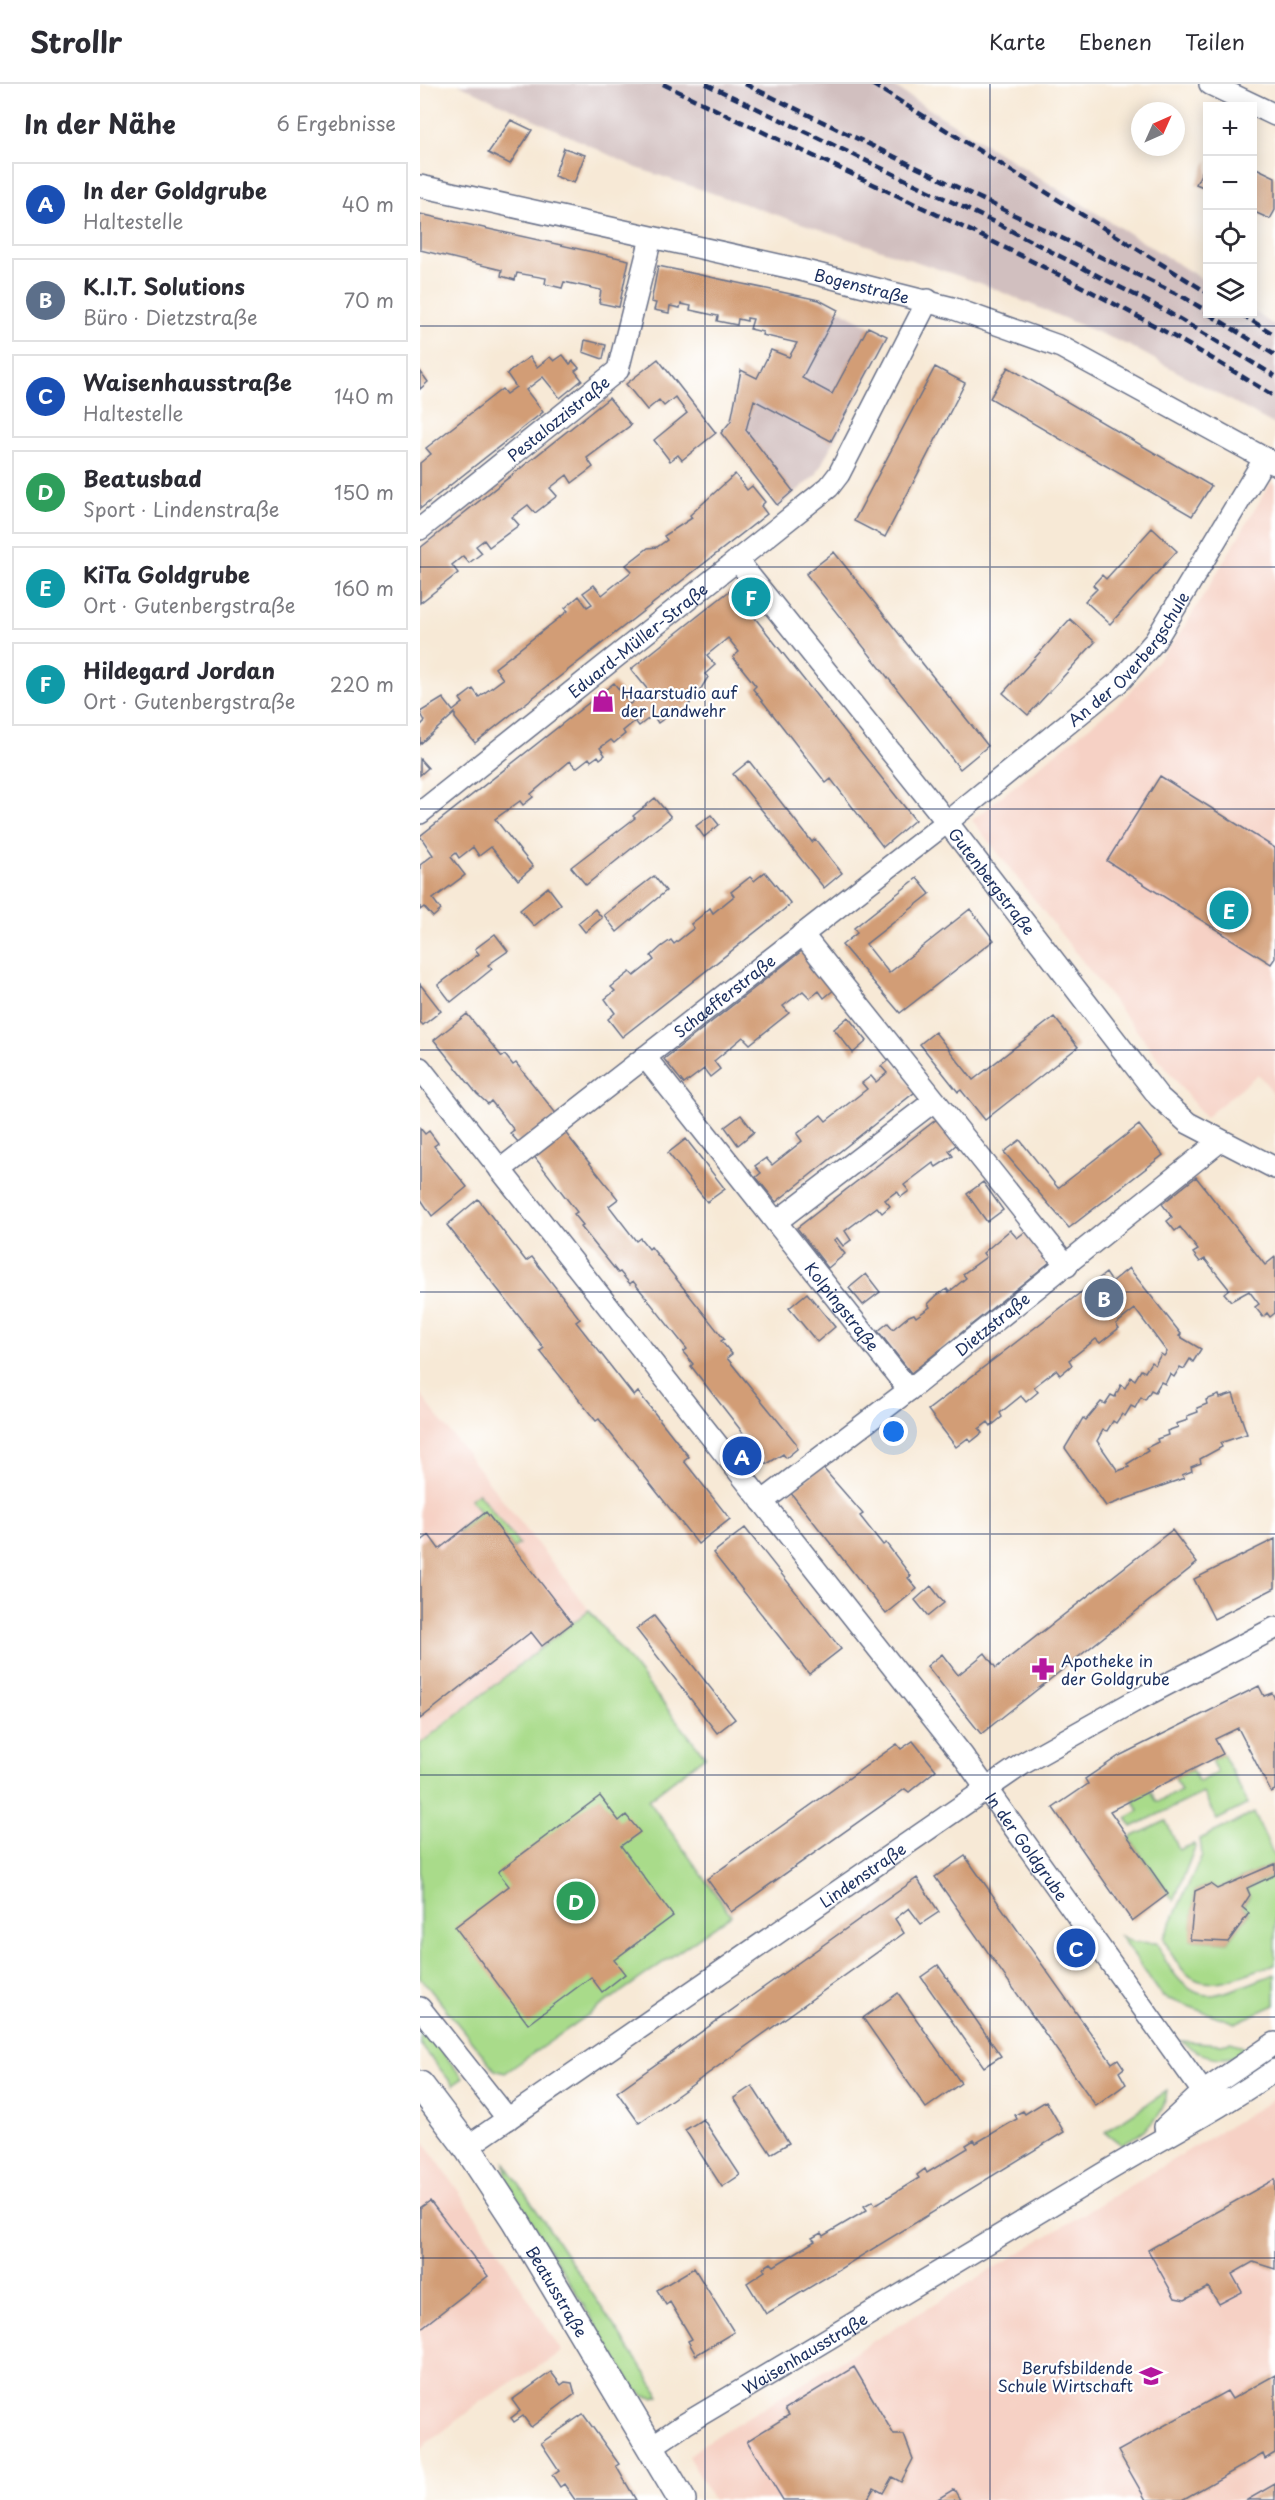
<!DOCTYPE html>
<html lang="de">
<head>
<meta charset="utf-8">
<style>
  body { margin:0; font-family:"Playpen Sans",sans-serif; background:#f7f7f7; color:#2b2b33 }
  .controls { position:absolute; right:18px; top:18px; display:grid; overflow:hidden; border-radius:0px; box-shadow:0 3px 15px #0003 }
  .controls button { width:54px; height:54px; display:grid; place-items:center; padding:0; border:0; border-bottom:2px solid #e1e1e2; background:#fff; color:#2b2b33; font:30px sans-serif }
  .compass { position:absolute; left:711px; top:18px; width:54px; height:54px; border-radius:50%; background:#fff; box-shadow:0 3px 15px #0003; rotate:45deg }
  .you { position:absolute; left:474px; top:1348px; width:21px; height:21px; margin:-15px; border:4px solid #fff; border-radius:50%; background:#1a73e8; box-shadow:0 0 0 9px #1a73e833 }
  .badge { display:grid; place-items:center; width:39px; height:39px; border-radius:50%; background:#7c3aed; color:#fff; font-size:20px; font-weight:700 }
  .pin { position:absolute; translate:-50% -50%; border:3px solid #fff; box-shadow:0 2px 6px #0006 }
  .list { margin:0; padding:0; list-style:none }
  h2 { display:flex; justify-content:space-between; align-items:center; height:78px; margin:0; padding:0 24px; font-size:26px }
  h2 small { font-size:20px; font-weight:400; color:#7c7c81 }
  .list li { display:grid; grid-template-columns:39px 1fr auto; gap:18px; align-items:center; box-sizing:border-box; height:84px; margin:0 12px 12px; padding:0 12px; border:2px solid #e1e1e2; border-radius:0px }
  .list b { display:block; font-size:22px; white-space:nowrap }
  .list p { margin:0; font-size:20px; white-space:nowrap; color:#7c7c81 }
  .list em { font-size:20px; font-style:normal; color:#7c7c81 }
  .icon { flex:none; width:33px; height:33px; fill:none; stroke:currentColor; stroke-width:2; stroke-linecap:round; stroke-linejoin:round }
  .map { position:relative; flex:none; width:855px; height:2416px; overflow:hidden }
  header { display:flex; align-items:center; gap:36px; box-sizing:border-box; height:84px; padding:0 30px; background:#fff; border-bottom:2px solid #e1e1e2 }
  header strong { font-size:28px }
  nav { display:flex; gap:33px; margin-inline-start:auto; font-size:21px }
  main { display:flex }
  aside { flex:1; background:#fff }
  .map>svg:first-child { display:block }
  .built { fill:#f6d1c5 }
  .industrial { fill:#d1bfbf }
  .green { fill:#a9db8a; stroke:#628574; stroke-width:1.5 }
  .building { fill:#d29d76 }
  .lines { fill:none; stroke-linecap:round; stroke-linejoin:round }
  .minor-casing { stroke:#687088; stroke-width:24 }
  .tertiary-casing { stroke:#687088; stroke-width:30 }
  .minor { stroke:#fff; stroke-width:21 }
  .tertiary { stroke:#fff; stroke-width:27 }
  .rail { stroke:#1b2f5e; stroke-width:4.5; stroke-dasharray:9 4.5; stroke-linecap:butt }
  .grid { fill:none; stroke:#1b2f5e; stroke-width:1.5; stroke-opacity:0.55 }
  .labels { text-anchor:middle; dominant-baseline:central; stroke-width:4.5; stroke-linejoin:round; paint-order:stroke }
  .street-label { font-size:16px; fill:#1b2f5e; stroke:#fff }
  .poi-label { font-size:16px; fill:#1b2f5e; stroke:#fff; text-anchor:start }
</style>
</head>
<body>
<header>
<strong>Strollr</strong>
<nav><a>Karte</a><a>Ebenen</a><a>Teilen</a></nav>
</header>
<main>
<aside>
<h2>In der Nähe<small>6 Ergebnisse</small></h2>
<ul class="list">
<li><span class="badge" style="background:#1a4fb4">A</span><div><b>In der Goldgrube</b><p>Haltestelle</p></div><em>40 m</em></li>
<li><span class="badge" style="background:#5c6f8a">B</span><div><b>K.I.T. Solutions</b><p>Büro · Dietzstraße</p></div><em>70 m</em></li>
<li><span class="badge" style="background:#1a4fb4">C</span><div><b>Waisenhausstraße</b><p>Haltestelle</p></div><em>140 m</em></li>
<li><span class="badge" style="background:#2e9e5b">D</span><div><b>Beatusbad</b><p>Sport · Lindenstraße</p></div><em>150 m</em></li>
<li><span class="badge" style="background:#0f9aa8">E</span><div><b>KiTa Goldgrube</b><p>Ort · Gutenbergstraße</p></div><em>160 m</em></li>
<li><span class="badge" style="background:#0f9aa8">F</span><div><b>Hildegard Jordan</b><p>Ort · Gutenbergstraße</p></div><em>220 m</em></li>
</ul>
</aside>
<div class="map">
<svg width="855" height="2416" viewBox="0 0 855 2416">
  <rect width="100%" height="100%" fill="#fff"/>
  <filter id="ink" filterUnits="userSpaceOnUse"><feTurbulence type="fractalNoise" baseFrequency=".0167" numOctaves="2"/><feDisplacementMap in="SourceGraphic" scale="12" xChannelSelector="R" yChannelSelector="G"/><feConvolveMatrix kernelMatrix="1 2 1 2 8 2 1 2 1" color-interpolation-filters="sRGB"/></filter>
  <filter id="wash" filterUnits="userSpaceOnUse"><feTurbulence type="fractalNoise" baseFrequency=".008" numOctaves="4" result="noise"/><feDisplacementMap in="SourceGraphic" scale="24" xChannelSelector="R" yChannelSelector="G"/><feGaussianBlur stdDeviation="1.35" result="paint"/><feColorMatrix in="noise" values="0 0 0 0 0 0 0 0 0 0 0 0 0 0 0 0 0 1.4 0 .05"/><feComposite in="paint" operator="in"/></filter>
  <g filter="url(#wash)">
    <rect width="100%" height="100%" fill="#f7e9d6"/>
    <path class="built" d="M851,398L855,401V1011L838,990L785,1034L552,736L703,615L731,584L759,551L782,514Z
      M0,1310L169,1526L0,1660Z
      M855,2014V2416H293L268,2372L288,2357Z
      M0,2052L58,2135L142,2268L62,2317L0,2365Z"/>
    <path class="industrial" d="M39,0H469L787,198L788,230H832L833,227L855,242V341L710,262L560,199L217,84Z
      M400,215L468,252L396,391L358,423L300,349L310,337L321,285L353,303Z"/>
    <path class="green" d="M58,1409L99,1460L94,1464L66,1429L40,1449L38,1447L60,1428L50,1415Z
      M169,1526L285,1672L228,1716L311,1831L85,1989L75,1986L0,1893V1660Z
      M803,1670L828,1720L797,1736L783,1709L712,1743L706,1734L719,1727L713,1715L730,1706L737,1718L761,1707L755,1694L772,1686L779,1698L797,1689L791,1676Z
      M834,1729L855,1774V1780L797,1805L790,1800L775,1807L771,1856L808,1858L829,1829L822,1823L830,1812L827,1804L855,1791V1880C801,1897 772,1921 744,1854L782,1771L780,1755Z
      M746,1737L759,1766L774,1760L775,1763L754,1817L709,1754Z
      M700,1852L714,1858L737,1859C746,1881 765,1913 792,1911C810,1909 837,1896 855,1890V1921L815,1939L743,1913Z
      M0,1940L43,1994L33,2001L0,1960Z
      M761,1957L801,1960L811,1958L831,1965C807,1980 783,1975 761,1957Z
      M747,2007C744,2036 724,2046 702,2061L685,2048Z
      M85,2079L238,2308L239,2312L235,2314L224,2312L214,2303L90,2102L86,2092Z"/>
    <g id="blocks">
      <path class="building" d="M91,36L112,46L90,80L68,69Z
        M144,64L165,71L154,99L134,92Z
        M788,76V105L776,100Z
        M832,82L855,93V126L850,135L832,127Z
        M0,130L209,176L199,223L179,219L181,206L144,198L142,204L125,200L126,194L97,189L95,196L81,192L82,186L0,166Z
        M238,182L399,216L418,226L382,294L412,310L448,243L467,252L411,357L334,316L326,346L373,407L357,421L301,349L311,337L321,286L337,294L351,266L369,273L377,259L342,251L343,248L330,245L333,235L327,234V237L318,235L317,241L297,237L298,232L270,226L271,222L261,220L260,224L250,222L249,229L234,226L236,219L231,218Z
        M165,256L186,261L183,275L163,268Z
        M143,271L150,280L153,277L159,284L155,287L162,296L140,314L123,293L106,306L123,328L0,425V379L11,370L6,364L82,305L86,310L96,303L87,290L98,281L110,273L117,283L130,273L134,277Z
        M238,275L296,349L262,376L258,371L250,377L234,356L267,329L255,313L244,322L239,316L227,326L206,300Z
        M515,283L545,299L465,453L434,437Z
        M588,283L791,402L772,432L570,314Z
        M0,287L8,298L0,305Z
        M189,314L211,341L167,374L173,383L152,399L147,391L130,404L137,412L115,429L108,421L92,433L99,441L69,463L64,456L56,462L62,469L49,479L43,472L32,481L38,489L0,519V464Z
        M315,390L327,406L332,402L345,418L341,422L347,430L55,659L35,634V629L0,660V642L5,637L0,628L23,614L33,627L43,619L40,615L53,605L59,613L83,595L75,584L148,527L145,524L159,512L167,523L172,520L163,509L174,501L182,511L212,487L206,481L228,464L237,463L247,456L244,452L272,434L270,431Z
        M732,444L757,467L690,540L665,517L677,505L673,501L682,491L686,495Z
        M414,468L568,662L540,685L386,490Z
        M312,505L495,736L463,763L411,695L406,699L333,605L336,602L313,573L319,568L308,554L287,571L295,581L285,590L288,593L276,613L257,633L253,628L238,639L233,631L219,642L215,637L203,647L205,650L194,659L191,656L180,664L185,671L180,675L178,672L171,677L169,674L156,684L150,677L111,710L113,713L103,721L100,717L75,735L113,783L98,796L71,763L59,772L53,763L39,774L36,769L31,773L45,791L13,815L21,826L13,833L4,823L0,826V781L13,771L0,752L194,599L210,620L228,606L211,585Z
        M650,535L675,558L608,631L583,609Z
        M0,675L8,684L0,691Z
        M329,677L392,758L395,755L422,789L404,804L313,690Z
        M740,692L855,764V874L851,880L687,777Z
        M235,714L251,733L166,801L151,783L215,734L213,732Z
        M291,731L299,741L284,753L276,742Z
        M345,788L371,820L202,953L188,935L195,929L185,915L195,907L191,903L210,888L214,892L234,876L231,872L241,863L251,856L254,860L274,844L271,840L281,832L290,824L293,829L314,812L311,808L330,793L334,797Z
        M234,792L246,807L197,848L184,831Z
        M497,794L510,810L446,860L469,889L550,825L574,856L480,929L422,861L437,849L434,844Z
        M128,803L141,820L114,842L100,826Z
        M175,825L182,834L165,848L158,839Z
        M75,850L88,867L68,881L72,885L31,918L18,901L59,870L55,865Z
        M383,866L415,905L404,914L399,907L390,914L383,907L363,922L369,929L330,960L323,953L294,977L300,985L290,993L284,985L264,1000L244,975Z
        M0,900L21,927L3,941L0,938Z
        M47,930L82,973L85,971L93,981L96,979L138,1032L99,1059L90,1049L94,1046L71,1017L68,1020L57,1010L14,956Z
        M428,933L447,957L433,969L414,945Z
        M634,933L658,963L565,1036L541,1006L538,1008L500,960L515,948L553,996Z
        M470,975L495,1008L356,1118L336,1093L341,1089L335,1082L346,1074L352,1081L382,1057L377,1050L401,1031L406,1037L447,1005L442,999L451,992L456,998L467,989L461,982Z
        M321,1031L334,1048L318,1061L305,1043Z
        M517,1035L537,1060L529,1067L533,1072L516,1083L513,1079L484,1101L489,1107L481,1113L477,1107L465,1116L470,1122L462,1129L457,1123L425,1147L431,1156L423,1162L417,1154L414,1156L425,1170L408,1184L377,1144Z
        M719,1041L743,1071L649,1144L584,1068L600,1056L638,1104Z
        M0,1044L5,1050L9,1047L18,1059L14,1062L47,1103L12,1132L0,1114Z
        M144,1047L198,1115L189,1122L216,1157L220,1154L229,1165L231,1163L304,1255L301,1257L312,1270L307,1274L376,1359L377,1365L366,1374L363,1370L347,1380L271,1282L273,1280L263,1268L267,1265L213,1197L210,1200L200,1188L198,1189L161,1143L163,1141L154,1130L157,1128L113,1071Z
        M266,1055L305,1105L287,1118L248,1069Z
        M776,1093L845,1181L855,1173V1229L850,1233L847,1229L843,1233L835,1223L839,1220L829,1207L811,1217L804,1209L809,1205L785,1175L780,1178L773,1169L778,1166L760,1143L755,1147L747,1137L752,1133L742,1120Z
        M563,1098L583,1126L567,1138L547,1110Z
        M58,1115L106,1177L112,1173L160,1235L156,1238L214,1312L218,1308L269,1373L264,1377L310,1435L278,1460L179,1335L176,1337L120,1267L124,1264L27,1141Z
        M590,1146L597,1154L606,1147L630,1178L491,1289L458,1247L468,1239L473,1245L489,1232L494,1230L496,1233L510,1223L508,1220L517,1211L527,1205L529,1208L546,1194L543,1190L566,1173L563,1169Z
        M709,1184L761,1250L759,1252L781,1265L773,1278L770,1275L764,1285L760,1283L754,1293L750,1290L745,1300L741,1298L735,1308L731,1306L725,1316L721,1313L715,1324L711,1322L705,1332L702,1330L696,1339L693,1337L687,1347L683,1346L677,1357L698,1387L709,1383L707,1380L728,1367L726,1364L738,1358L737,1355L748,1351L747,1347L758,1343L756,1340L768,1336L767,1332L778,1328L777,1324L787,1320L786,1316L799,1311L800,1314L813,1310L827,1350L800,1359L802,1363L780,1375L781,1379L771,1383L772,1387L762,1391L764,1394L686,1422L645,1364L663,1334L666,1336L681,1318L685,1320L691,1311L695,1313L701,1301L705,1304L711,1293L715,1296L721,1286L725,1288L731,1278L735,1281L741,1270L744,1272L747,1268L715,1225L696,1240L699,1244L680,1259L676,1255L649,1276L652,1281L640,1291L636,1286L614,1303L618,1308L606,1318L601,1312L580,1329L582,1333L571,1342L568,1338L559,1345L562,1349L551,1358L548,1354L536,1363L508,1326L686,1189L692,1198Z
        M446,1190L460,1208L443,1221L429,1204Z
        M387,1209L415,1243L397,1258L369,1224Z
        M402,1383L443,1430L440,1432L463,1461L466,1459L491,1492L488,1494L497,1505L466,1530L370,1408Z
        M66,1428L152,1539L122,1562L111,1548L0,1635V1458L9,1451L19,1465Z
        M325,1444L421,1565L389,1590L293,1469Z
        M752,1446L777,1479L561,1650L507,1582L522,1570L538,1591L565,1569L576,1584Z
        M855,1455V1504L794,1535L774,1495Z
        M511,1502L524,1519L508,1532L495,1516Z
        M234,1532L315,1635L297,1649L216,1545Z
        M839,1602L844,1612L852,1609L855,1615V1706L851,1708L818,1644L795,1655L803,1670L690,1727L748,1810L712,1837L633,1724L668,1700L665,1695L699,1672Z
        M493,1657L516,1686L489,1708L485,1705L311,1828L287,1795L477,1660L481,1665Z
        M180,1712L199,1737L206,1731L220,1748L201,1762L253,1832L194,1876L205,1890L182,1908L171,1893L108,1940L35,1843L89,1802L78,1788Z
        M545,1772L692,1979L698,1975L704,1984L699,1988L706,2000L676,2022L515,1793Z
        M855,1780V1791L827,1804L830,1811L822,1823L829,1829L808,1858L770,1856L775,1807L790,1800L797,1805Z
        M497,1794L519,1828L501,1840L489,1824L475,1835L484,1849L219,2039L197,2008Z
        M518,1881L581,1972L564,1983L501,1893Z
        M478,1909L541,1999L506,2024L443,1934Z
        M332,2002L369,2059L351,2070L314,2014Z
        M626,2017L644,2048L346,2230L327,2199L345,2187L343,2184L351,2179L354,2182L395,2157L392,2154L401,2149L403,2152L447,2126L444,2122L453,2117L455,2121L499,2094L497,2091L505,2085L507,2089L548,2064L546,2061L554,2056L556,2059L597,2035L595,2031L603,2027L605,2030Z
        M283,2035L320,2091L302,2103L265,2046Z
        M855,2095V2185L833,2178L812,2190L822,2208L799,2220L788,2203L765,2216L755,2214L728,2166Z
        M10,2117L68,2192L0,2245V2124Z
        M274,2184L314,2248L276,2271L268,2257L272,2255L250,2218L246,2221L237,2206Z
        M434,2283L474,2351H484L493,2375L481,2398L472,2393L463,2409L454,2404L447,2416H363L327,2357L369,2331L365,2325Z
        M131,2288L141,2301L145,2298L152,2299L155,2310L111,2343L103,2332L94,2338L91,2334L100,2327L92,2316Z
        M855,2291V2369L845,2375L843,2370L762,2416H726L698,2367L807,2307L812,2315Z
        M163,2330L199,2380L196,2382L216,2416H155L144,2400L140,2403L132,2391L139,2386L121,2359Z
        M855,2400V2416H827Z
        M534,2405L540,2416H516Z"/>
    </g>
  </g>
  <g filter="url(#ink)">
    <use href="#blocks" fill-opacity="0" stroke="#687088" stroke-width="1.5"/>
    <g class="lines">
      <g class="minor-casing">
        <g id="minor">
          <path d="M790,0L855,31"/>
          <path id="s1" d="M0,102L381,186L532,224L641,263L855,380"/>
          <path id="s2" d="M0,445L198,286L231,154"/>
          <path id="s3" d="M317,476L527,738L739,1013L768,1039L855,1084"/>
          <path id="s4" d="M0,729L409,403L419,390L508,216"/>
          <path d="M382,850L647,1182"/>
          <path id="s5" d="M225,973L489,1306"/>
          <path id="s6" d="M0,984L543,1672L783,2008L792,2015L809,2016"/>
          <path id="s7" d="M80,1086L527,738L700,597L735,557L845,374"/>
          <path d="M356,1138L514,1017"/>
          <path id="s8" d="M342,1418L489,1306L800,1057"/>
          <path d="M0,1924L88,2035"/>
          <path d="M745,2043L783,2008L855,1959"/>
          <path id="s9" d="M47,2063L604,1679L713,1618L855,1544"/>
          <path id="s10" d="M231,2363L265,2340C400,2260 534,2179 669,2098C730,2060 796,2028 855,1986"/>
        </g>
      </g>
      <g class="tertiary-casing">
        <g id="tertiary">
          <path id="s11" d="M0,2001L47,2063L95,2136L262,2416"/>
        </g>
      </g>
      <use href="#minor" class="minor"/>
      <use href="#tertiary" class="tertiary"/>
      <path class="rail" d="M243,0C449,101 661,190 855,313
        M286,0L576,139L746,227L855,292
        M325,0L765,214L788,228
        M452,0L788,209
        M789,230L855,271
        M821,230L855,251"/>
    </g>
  </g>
  <path class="grid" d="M285,0V2416M570,0V2416M0,242H855M0,483H855M0,725H855M0,966H855M0,1208H855M0,1450H855M0,1691H855M0,1933H855M0,2174H855"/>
  <defs>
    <g id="shop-bare" transform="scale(1.8)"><path d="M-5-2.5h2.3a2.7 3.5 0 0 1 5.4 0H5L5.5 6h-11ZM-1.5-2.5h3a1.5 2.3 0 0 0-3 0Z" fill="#b5179e" stroke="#fff" stroke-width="2.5" paint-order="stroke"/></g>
    <g id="pharmacy-bare" transform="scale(1.8)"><path d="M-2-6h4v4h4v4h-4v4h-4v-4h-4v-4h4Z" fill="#b5179e" stroke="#fff" stroke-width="2.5" paint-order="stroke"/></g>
    <g id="school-bare" transform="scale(1.8)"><path d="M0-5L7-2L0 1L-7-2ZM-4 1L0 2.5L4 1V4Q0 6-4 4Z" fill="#b5179e" stroke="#fff" stroke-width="2.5" paint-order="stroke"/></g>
  </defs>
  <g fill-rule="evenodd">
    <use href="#shop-bare" x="183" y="617"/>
    <use href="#pharmacy-bare" x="623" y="1585"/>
    <use href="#school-bare" x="731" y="2292"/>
  </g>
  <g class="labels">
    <g class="street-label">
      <text stroke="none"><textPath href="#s1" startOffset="453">Bogenstraße</textPath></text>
      <text stroke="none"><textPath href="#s2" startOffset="177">Pestalozzistraße</textPath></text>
      <text stroke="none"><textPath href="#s4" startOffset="278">Eduard-Müller-Straße</textPath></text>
      <text stroke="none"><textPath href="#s7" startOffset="812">An der Overbergschule</textPath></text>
      <text stroke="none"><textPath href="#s3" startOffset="410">Gutenbergstraße</textPath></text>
      <text stroke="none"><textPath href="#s7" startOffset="284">Schaefferstraße</textPath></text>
      <text stroke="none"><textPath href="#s5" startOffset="318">Kolpingstraße</textPath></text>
      <text stroke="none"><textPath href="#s8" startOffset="291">Dietzstraße</textPath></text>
      <text stroke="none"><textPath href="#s6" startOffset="987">In der Goldgrube</textPath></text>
      <text stroke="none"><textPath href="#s9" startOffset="480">Lindenstraße</textPath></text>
      <text stroke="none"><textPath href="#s11" startOffset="248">Beatusstraße</textPath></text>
      <text stroke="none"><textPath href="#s10" startOffset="180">Waisenhausstraße</textPath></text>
    </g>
    <g class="poi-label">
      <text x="201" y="608">Haarstudio auf<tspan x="201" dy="18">der Landwehr</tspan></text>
      <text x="641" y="1576">Apotheke in<tspan x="641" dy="18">der Goldgrube</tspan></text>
      <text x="713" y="2283" text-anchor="end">Berufsbildende<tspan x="713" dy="18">Schule Wirtschaft</tspan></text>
    </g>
  </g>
</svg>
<div class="controls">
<button>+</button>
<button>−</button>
<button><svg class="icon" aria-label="locate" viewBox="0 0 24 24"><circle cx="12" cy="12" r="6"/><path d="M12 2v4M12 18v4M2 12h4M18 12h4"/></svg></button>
<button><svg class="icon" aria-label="layers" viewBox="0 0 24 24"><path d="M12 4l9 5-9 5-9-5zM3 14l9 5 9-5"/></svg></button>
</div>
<svg class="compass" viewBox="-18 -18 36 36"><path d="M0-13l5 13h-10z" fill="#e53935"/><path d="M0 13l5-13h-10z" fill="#7c7c81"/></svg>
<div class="you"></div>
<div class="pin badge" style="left:322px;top:1372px;background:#1a4fb4">A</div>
<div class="pin badge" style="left:684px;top:1214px;background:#5c6f8a">B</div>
<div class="pin badge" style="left:656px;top:1864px;background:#1a4fb4">C</div>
<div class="pin badge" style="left:156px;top:1817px;background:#2e9e5b">D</div>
<div class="pin badge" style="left:809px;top:826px;background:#0f9aa8">E</div>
<div class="pin badge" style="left:331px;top:513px;background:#0f9aa8">F</div>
</div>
</main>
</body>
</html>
